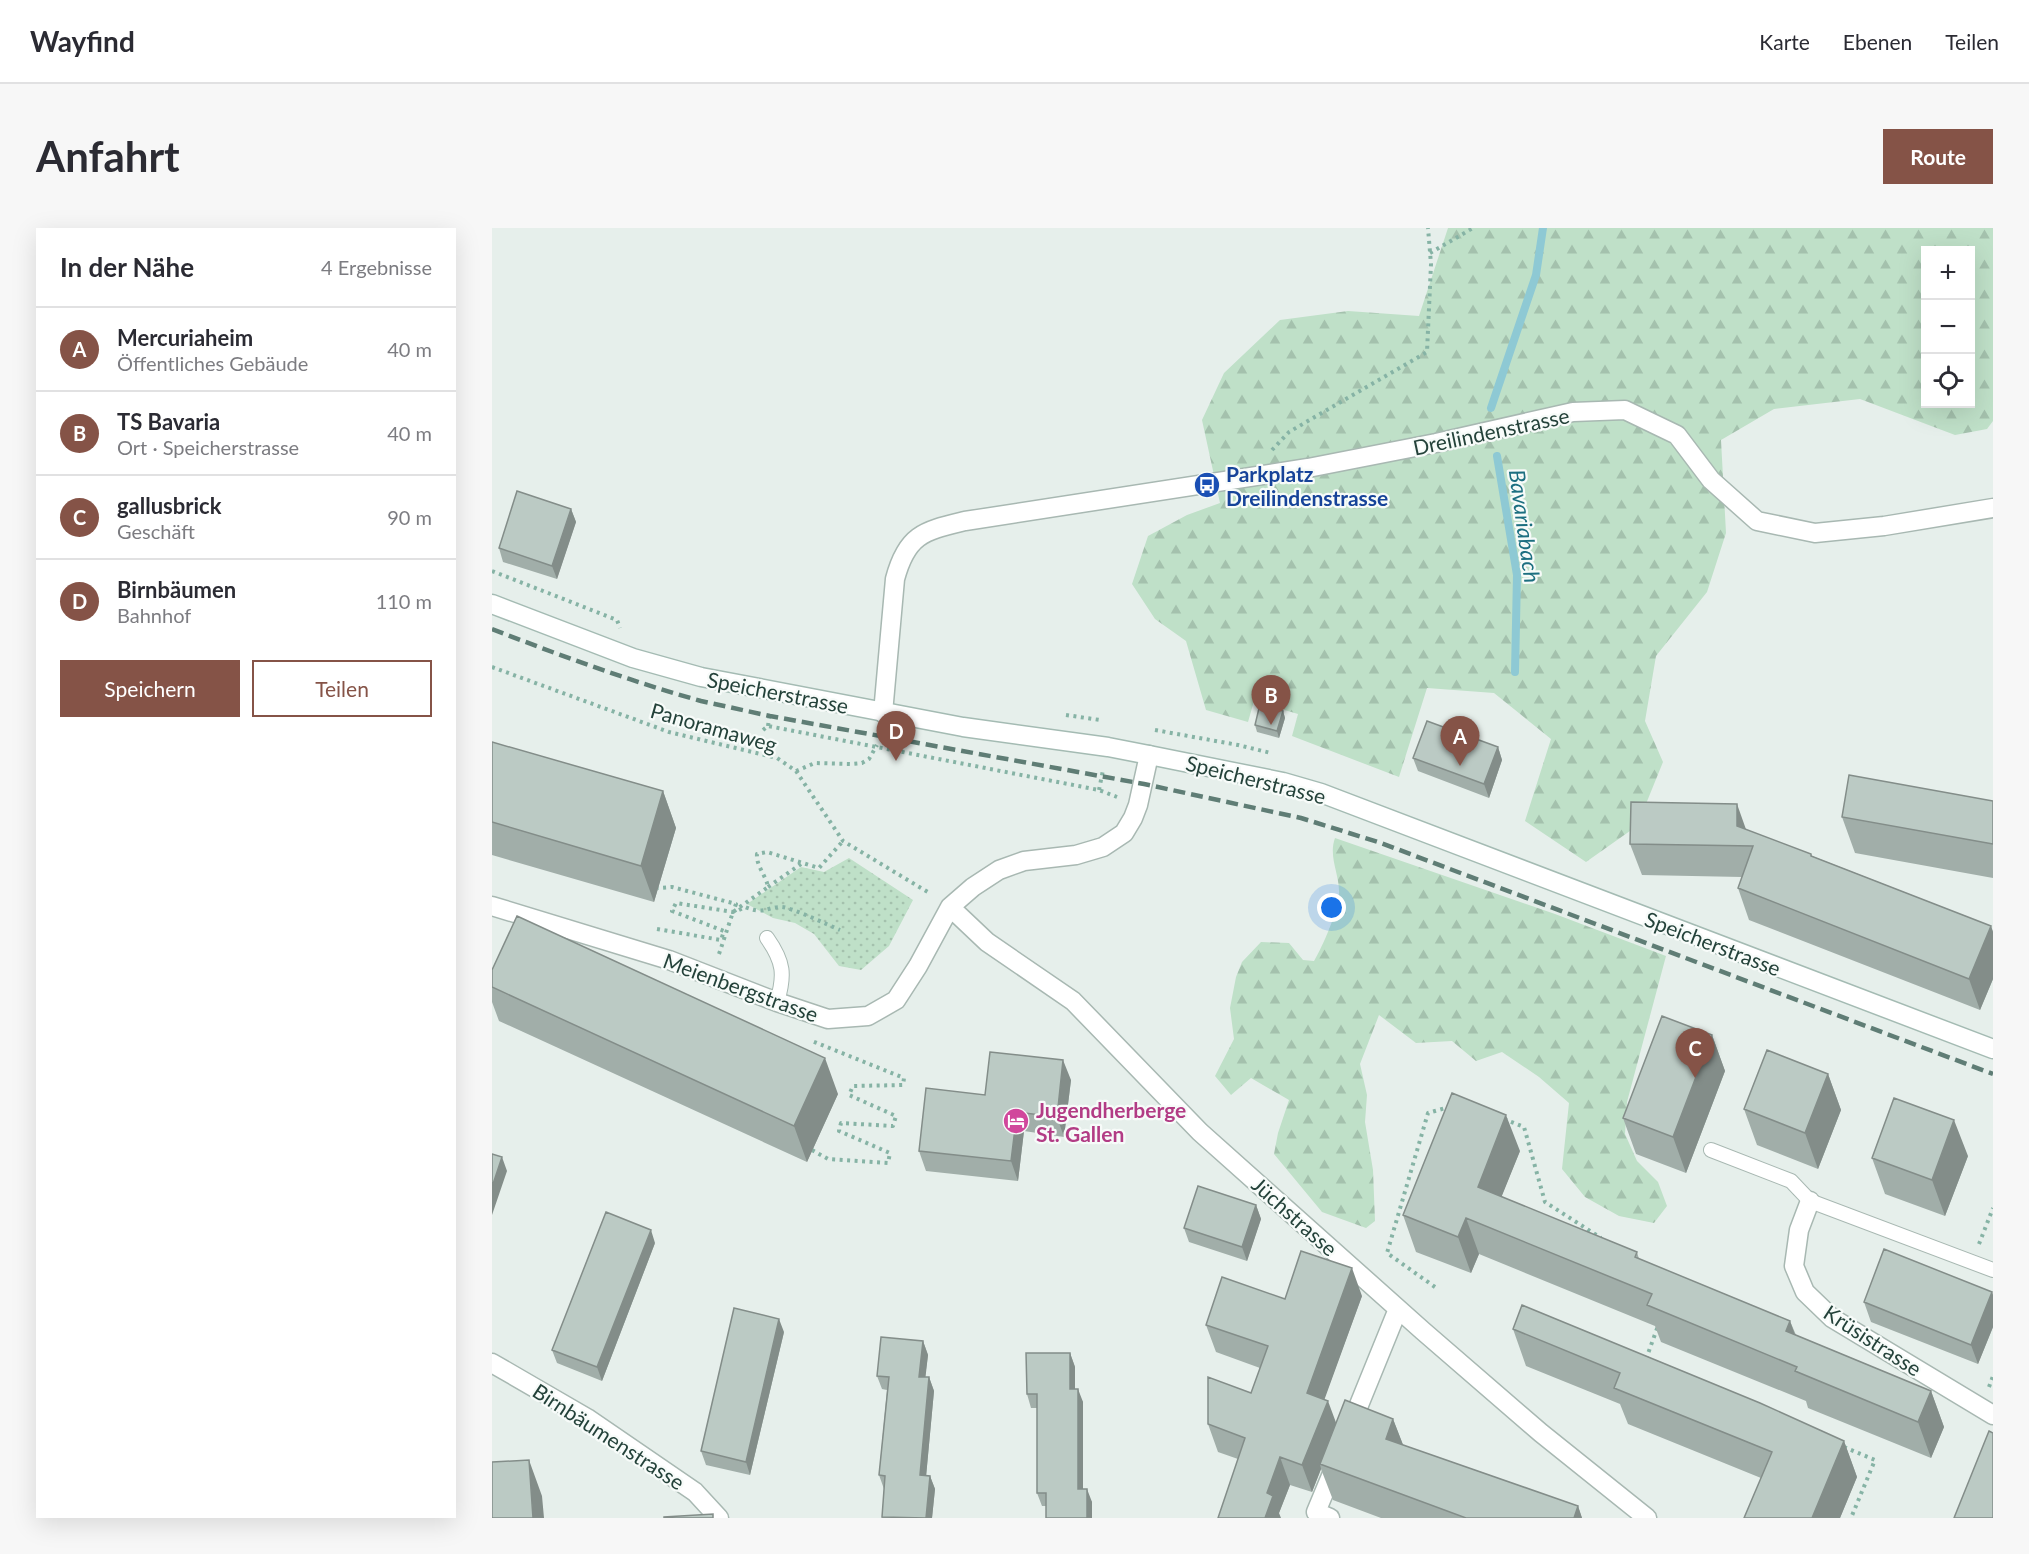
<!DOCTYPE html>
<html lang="de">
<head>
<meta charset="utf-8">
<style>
  body { margin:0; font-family:Lato,sans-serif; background:#f7f7f7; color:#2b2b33 }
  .controls { position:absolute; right:18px; top:18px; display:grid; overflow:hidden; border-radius:0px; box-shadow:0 6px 24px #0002 }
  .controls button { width:54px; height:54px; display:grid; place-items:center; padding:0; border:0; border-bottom:2px solid #e1e1e2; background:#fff; color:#2b2b33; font:30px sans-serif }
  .you { position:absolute; left:840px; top:680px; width:21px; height:21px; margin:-15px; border:4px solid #fff; border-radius:50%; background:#1a73e8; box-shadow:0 0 0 9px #1a73e833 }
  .badge { display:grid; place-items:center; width:39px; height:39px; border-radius:50%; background:#855347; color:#fff; font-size:20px; font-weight:700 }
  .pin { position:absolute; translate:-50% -50px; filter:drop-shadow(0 2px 3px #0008) }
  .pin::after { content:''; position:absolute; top:32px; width:21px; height:18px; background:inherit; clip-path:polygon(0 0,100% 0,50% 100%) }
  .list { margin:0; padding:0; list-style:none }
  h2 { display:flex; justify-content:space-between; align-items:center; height:78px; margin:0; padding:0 24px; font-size:26px }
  h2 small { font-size:20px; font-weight:400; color:#7c7c81 }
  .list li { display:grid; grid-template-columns:39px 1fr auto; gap:18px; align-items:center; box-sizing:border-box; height:84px; padding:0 24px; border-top:2px solid #e1e1e2 }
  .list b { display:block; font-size:22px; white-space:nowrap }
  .list p { margin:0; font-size:20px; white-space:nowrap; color:#7c7c81 }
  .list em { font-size:20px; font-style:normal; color:#7c7c81 }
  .actions { display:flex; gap:12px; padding:18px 24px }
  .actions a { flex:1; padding:14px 0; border:2px solid #855347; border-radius:0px; text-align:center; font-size:21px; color:#855347 }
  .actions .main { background:#855347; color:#fff }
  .icon { flex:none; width:33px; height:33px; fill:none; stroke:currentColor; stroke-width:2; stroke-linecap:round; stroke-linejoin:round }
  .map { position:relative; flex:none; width:1501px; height:1290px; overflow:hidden; border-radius:0px }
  header { display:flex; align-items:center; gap:36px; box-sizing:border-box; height:84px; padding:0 30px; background:#fff; border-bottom:2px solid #e1e1e2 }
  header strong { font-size:28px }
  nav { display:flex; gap:33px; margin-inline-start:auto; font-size:21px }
  .intro { display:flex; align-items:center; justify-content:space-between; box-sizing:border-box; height:144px; padding:0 36px }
  h1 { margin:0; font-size:42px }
  .button { padding:15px 27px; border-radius:0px; background:#855347; color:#fff; font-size:21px; font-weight:700 }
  main { display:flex; gap:36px; padding:0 36px }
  aside { flex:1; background:#fff; border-radius:0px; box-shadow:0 6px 24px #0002 }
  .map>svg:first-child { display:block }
  .forest { fill:url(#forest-firs); fill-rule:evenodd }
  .park { fill:url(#park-dots) }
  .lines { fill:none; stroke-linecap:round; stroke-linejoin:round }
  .stream { stroke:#8ec9d4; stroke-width:8 }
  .lane-casing { stroke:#a8b8b2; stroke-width:16 }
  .street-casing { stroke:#a8b8b2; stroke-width:21 }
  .secondary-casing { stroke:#a4bbb3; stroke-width:21 }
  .path { stroke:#86b3a5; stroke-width:4; stroke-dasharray:3 4.5; stroke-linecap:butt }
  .lane { stroke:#fff; stroke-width:14 }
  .street { stroke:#fff; stroke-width:18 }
  .secondary { stroke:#fff; stroke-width:18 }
  .rail { stroke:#5f7d75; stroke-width:4.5; stroke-dasharray:12 6; stroke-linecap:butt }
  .wall { fill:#a1aea9 }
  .shaded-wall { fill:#838d89 }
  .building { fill:#bbcac4; stroke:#838d89; stroke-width:1.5 }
  .labels { text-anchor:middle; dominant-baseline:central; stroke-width:4.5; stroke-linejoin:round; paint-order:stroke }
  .street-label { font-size:21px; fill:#24423a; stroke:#f7fbf9 }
  .transit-label { font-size:21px; font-weight:bold; fill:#164399; stroke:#f7fbf9; text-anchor:start }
  .hotel-label { font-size:21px; font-weight:bold; fill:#b23c85; stroke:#f7fbf9; text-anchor:start }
  .water-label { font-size:22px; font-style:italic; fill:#1c6f80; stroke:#f7fbf9 }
</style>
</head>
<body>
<header>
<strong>Wayfind</strong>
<nav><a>Karte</a><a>Ebenen</a><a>Teilen</a></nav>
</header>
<div class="intro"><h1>Anfahrt</h1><a class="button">Route</a></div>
<main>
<aside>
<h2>In der Nähe<small>4 Ergebnisse</small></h2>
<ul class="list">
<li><span class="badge">A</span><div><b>Mercuriaheim</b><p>Öffentliches Gebäude</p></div><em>40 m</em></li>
<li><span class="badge">B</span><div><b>TS Bavaria</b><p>Ort · Speicherstrasse</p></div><em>40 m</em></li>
<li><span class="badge">C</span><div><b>gallusbrick</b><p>Geschäft</p></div><em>90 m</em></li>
<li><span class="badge">D</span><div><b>Birnbäumen</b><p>Bahnhof</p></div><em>110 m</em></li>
</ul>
<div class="actions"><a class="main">Speichern</a><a>Teilen</a></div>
</aside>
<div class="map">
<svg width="1501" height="1290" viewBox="0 0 1501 1290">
  <defs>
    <pattern id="forest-firs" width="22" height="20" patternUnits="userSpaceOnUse" patternTransform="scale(1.5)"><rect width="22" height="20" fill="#bfe0c8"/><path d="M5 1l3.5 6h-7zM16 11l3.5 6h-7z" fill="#a4c1ad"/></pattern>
    <pattern id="park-dots" width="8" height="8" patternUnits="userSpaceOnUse" patternTransform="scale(1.5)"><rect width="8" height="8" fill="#bfe0c8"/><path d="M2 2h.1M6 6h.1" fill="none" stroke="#a4c1ad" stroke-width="1.8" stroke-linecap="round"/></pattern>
  </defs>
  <rect width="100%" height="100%" fill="#e6efeb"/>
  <path class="forest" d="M956,0H1501V193L1495,201L1463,207L1368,171L1282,181L1229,212L1234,305L1215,364L1164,428L1153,493L1171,534L1145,598L1094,634L1033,593L1059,511L1002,465L935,460L907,549L800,508L806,486L762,473L756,494L714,482L694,413L663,391L640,356L656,308L695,287L728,275L710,192L732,145L788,92L856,83L927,88ZM1434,22H1478V176H1434Z
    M843,610L1063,686L1174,728L1135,874L1133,906L1145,933L1166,954L1175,978L1162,995L1127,988L1093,969L1070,941L1077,875L1047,849L1010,824L984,833L960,813L924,815L887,787L868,836L875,867L873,894L881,942L883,993L874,1000L830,984L782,926L786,905L797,872L759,850L739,867L723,848L742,811L738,780L744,749L750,734L769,714L797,715L811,732L822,733C831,718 846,683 847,666C848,647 836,629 843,610Z"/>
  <path class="park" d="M357,630L421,672L397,718L369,742L347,738L322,706L303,695L281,690L255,676L309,639L332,644Z"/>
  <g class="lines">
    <path class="stream" d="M999,180L1044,47L1051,0
      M1005,228L1025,347L1023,444"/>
    <g class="lane-casing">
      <path id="lane" d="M275,710C292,734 293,747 285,774
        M1219,922L1299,953L1318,973L1501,1042"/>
    </g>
    <g class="street-casing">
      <path id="street" d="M391,485L403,351C415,306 432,303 473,293L816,240L944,215L1081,184L1133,182L1185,207L1219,252L1265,293L1323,305L1392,298L1501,280
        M0,678L177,732L285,774L336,791L376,788L404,772L426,738L458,679L481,659L507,642L532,633L584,627L611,619L632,605L641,590L646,577L657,527
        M458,679L495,714L581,773L708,904L931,1103L1049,1205L1155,1290
        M1318,973L1307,1002L1302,1038L1313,1064L1340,1090L1501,1187
        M0,1135L95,1190L203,1264L227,1290
        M858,1199L906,1081
        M838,1290L824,1284L844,1236"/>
    </g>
    <g class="secondary-casing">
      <path id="secondary" d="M0,376L141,430L209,449L471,499L616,519L657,527L791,554L829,565L1501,821"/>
    </g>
    <path class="path" d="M938,25L981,0
      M780,222L797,204L935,124L939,36L936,0
      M0,343L125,392L128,400
      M0,439L177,504L285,530L304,543L351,613L439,666
      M574,487L608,492
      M276,498L278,484
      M271,502L276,498L607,562L625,569
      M663,502L746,517L779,525
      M304,543L323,535L359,536L370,535L377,531L385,517
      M607,562L611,542
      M276,659L309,636
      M247,682L253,679C272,687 274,679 290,679C301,680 336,697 348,702
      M165,701L229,712L232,703L180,683L184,675L241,684L244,676L180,659L166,660
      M227,726L241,684L276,659C274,647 264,638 265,626L275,624L327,640L351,613
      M1012,891L1032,899L1053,974L1109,1010
      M320,922L336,931L396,935L398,925L347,903L349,895L401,898L404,888L357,867L361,858L411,857L412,850L320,813
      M1487,1016L1501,980
      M943,1059L895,1025L936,885L957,879
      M1154,1131L1166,1098
      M1497,1159L1501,1148
      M1352,1219L1383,1232L1359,1290"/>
    <use href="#lane" class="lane"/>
    <use href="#street" class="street"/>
    <use href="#secondary" class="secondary"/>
    <path class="rail" d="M0,401C69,428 138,453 209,473L278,488L652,556L809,590L889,615L1501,846"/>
  </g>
  <path class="wall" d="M79,281L84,294L65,351L11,334L7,320Z
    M791,483L793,490L787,510L765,504L763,497Z
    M0,514L171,563L184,600L162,674L0,627Z
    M1006,519L1010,532L997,570L926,543L921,530Z
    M1501,573V650L1363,625L1350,589Z
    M1255,602L1319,626L1320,628L1499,698L1501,704V751L1488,782L1257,692L1246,660L1250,649L1150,647L1138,616Z
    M0,742L346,866L315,934L7,793L0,774Z
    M1220,807L1233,843L1194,945L1144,926L1131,890Z
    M1336,846L1349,882L1326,941L1265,917L1252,881Z
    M579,852L572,909L532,903L526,953L434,943L427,923L493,867Z
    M1028,923L1009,969L1145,1024L1147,1031L1298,1093L1304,1107L1439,1163L1452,1199L1439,1230L1316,1180L1314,1173L1169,1114L1163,1098L987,1026L979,1045L924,1024L911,987Z
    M1476,928L1453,988L1393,966L1380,930Z
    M764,977L769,991L755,1033L697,1014L692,1000Z
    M163,1015L110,1153L65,1135L60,1122Z
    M1500,1064L1501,1067V1099L1486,1136L1379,1094L1372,1074Z
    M870,1068L832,1171L844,1196L901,1191L911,1217L1086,1278L1090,1290H889L841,1272L829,1241L820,1264L798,1257L787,1285L746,1231L726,1224L716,1196L759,1165L768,1140L724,1124L714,1097L793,1071Z
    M1021,1101L1352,1213L1365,1249L1348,1290H1252L1269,1250L1136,1196L1128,1176L1034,1138Z
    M292,1104L258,1247L214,1237L209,1223Z
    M431,1113L436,1127L433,1149H437L442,1163L434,1248H438L443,1261L440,1290H390L392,1261L387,1247L395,1162L390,1161L385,1148Z
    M578,1125L583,1139V1161L591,1174V1261L600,1274V1290H554V1278H550L545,1265V1180H539L535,1166Z"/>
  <path class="shaded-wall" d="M79,281L84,294L65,351L60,338Z
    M791,483L793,490L787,510L785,503Z
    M1006,519L1010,532L997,570L992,556Z
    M171,563L184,600L162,674L149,638Z
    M1245,576L1256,607L1245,598Z
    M1499,698L1501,704V751L1488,782L1477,751Z
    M1220,807L1233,843L1194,945L1181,909Z
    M333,830L346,866L315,934L302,898Z
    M571,832L579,852L572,909L565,889Z
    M1336,846L1349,882L1326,941L1313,905Z
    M525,884L532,903L526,953L519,933Z
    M1014,887L1028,923L999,995L986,959Z
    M1462,892L1476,928L1453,988L1440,952Z
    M10,929L15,943L0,987V959Z
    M764,977L769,991L755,1033L750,1019Z
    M974,990L987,1026L979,1045L966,1009Z
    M159,1002L163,1015L110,1153L105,1139Z
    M860,1040L870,1068L825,1192L815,1165Z
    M1500,1064L1501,1067V1099L1486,1136L1479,1117Z
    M287,1091L292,1104L258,1247L254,1234Z
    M1298,1093L1311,1129L1294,1103Z
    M431,1113L436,1127L432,1162L427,1149Z
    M578,1125L583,1139V1174L578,1161Z
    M437,1149L442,1163L433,1260L428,1247Z
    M586,1161L591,1174V1274L586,1261Z
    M1439,1163L1452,1199L1439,1230L1426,1194Z
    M836,1173L846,1200L828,1236L829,1241L820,1264L810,1237Z
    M901,1191L915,1227L894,1211Z
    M1352,1213L1365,1249L1348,1290H1320Z
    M788,1229L798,1257L787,1285L789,1290H773L775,1265Z
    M37,1232L50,1268L52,1290H41Z
    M438,1248L443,1261L440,1290H434Z
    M595,1261L600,1274V1290H595Z
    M1086,1278L1090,1290H1082Z"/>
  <path class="building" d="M25,263L79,281L60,338L7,320Z
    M768,476L791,483L785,503L763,497Z
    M935,493L1006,519L992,556L921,530Z
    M0,514L171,563L149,638L0,594Z
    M1357,547L1501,573V616L1350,589Z
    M1139,574L1245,576V598L1319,626V628L1499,698L1477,751L1246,660L1261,618L1138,616Z
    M25,688L333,830L302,898L0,759V742Z
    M1170,788L1220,807L1181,909L1131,890Z
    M1275,822L1336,846L1313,905L1252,881Z
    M498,824L571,832L565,889L525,884L519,933L427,923L434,860L493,867Z
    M960,865L1014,887L986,959L1145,1024L1143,1029L1298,1093L1294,1103L1439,1163L1426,1194L1303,1143L1305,1139L1155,1077L1160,1066L974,990L966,1009L911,987Z
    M1402,870L1462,892L1440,952L1380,930Z
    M0,926L10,929L0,959Z
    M706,958L764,977L750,1019L692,1000Z
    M114,984L159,1002L105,1139L60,1122Z
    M1392,1021L1500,1064L1479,1117L1372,1074Z
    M809,1023L860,1040L815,1165L836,1173L810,1237L788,1229L775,1265L781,1268L773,1290H726L753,1210L716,1196V1149L759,1165L776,1118L714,1097L730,1049L793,1071Z
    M1030,1077L1268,1175L1352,1213L1320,1290H1252L1280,1224L1122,1160L1128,1145L1021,1101Z
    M242,1080L287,1091L254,1234L209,1223Z
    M389,1109L431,1113L427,1149H437L428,1247L438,1248L434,1290L390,1289L393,1248L387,1247L397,1149L385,1148Z
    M534,1125H578V1161H586V1261H595V1290H554V1265H545V1166H535Z
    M853,1172L901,1191L894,1211L1086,1278L1082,1290H974L828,1236Z
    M1497,1203L1501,1205V1290H1462Z
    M37,1232L41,1290H0V1234Z
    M221,1286V1290H172V1289Z"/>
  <defs>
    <g id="bus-disc" transform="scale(1.35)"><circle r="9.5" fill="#1a4fb4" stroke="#f7fbf9"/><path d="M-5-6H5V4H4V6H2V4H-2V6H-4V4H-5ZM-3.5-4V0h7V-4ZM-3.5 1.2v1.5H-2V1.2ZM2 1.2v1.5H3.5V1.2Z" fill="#fff"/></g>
    <g id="hotel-disc" transform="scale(1.35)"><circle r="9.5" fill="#d1479c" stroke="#f7fbf9"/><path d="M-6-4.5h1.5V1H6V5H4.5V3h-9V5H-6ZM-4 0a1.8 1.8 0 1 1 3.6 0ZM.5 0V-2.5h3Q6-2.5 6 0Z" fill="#fff"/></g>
  </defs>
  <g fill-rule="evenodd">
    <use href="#bus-disc" x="715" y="257"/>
    <use href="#hotel-disc" x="524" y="893"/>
  </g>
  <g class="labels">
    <g class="street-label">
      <text transform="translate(999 203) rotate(-12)">Dreilindenstrasse</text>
      <text transform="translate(286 464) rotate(11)">Speicherstrasse</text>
      <text transform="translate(222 499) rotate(16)">Panoramaweg</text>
      <text transform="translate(764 551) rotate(14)">Speicherstrasse</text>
      <text transform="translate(1221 715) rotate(21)">Speicherstrasse</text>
      <text transform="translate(249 759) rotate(20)">Meienbergstrasse</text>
      <text transform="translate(803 988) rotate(42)">Jüchstrasse</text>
      <text transform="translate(1381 1112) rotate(33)">Krüsistrasse</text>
      <text transform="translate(117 1208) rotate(33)">Birnbäumenstrasse</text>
    </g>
    <g class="transit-label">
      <text x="734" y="245">Parkplatz<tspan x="734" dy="24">Dreilindenstrasse</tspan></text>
    </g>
    <g class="hotel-label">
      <text x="544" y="881">Jugendherberge<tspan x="544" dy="24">St. Gallen</tspan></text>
    </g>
    <g class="water-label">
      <text transform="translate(1033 298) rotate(82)">Bavariabach</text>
    </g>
  </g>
</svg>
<div class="controls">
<button>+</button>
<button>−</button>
<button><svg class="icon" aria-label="locate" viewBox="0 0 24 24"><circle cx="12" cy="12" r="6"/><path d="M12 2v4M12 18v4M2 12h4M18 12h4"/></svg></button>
</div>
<div class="you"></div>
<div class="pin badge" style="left:968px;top:538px">A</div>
<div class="pin badge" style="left:779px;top:497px">B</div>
<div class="pin badge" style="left:1203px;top:850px">C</div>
<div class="pin badge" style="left:404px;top:533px">D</div>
</div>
</main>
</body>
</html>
